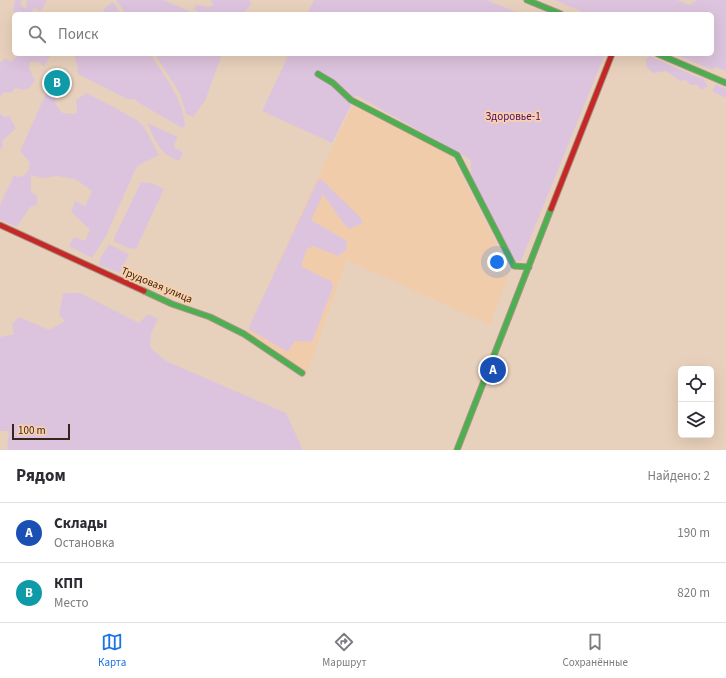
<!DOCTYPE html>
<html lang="ru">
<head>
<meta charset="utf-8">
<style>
  body { margin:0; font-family:"Source Sans 3",sans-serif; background:#f2f2f3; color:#2b2b33 }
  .controls { position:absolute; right:12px; bottom:12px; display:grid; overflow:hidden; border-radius:6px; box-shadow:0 4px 16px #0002 }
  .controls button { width:36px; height:36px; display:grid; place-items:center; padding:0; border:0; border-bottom:1px solid #e1e1e2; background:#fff; color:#2b2b33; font:20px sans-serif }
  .scale { position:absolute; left:12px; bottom:10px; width:58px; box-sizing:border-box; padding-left:4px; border:2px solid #382718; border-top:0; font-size:11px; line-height:14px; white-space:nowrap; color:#382718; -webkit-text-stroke:3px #fbd0a9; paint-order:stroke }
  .you { position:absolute; left:497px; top:262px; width:14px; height:14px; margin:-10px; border:3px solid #fff; border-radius:50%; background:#1a73e8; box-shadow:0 0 0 6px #1a73e833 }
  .badge { display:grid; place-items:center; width:26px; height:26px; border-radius:50%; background:#1a73e8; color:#fff; font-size:13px; font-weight:700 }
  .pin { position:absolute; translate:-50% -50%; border:2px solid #fff; box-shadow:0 1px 4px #0006 }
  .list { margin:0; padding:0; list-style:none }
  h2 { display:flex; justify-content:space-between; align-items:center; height:52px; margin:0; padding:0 16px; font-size:17px }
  h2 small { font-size:13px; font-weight:400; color:#7c7c81 }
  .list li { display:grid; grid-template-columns:26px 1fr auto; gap:12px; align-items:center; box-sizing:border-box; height:60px; padding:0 16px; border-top:1px solid #e1e1e2 }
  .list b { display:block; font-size:15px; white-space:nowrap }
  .list p { margin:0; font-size:13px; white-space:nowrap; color:#7c7c81 }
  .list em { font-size:13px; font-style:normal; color:#7c7c81 }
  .icon { flex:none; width:22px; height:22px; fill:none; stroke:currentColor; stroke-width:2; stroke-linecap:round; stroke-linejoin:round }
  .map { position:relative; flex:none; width:726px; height:450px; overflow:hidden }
  .search { position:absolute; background:#fff; box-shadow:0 4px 16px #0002; left:12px; right:12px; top:12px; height:44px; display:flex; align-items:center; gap:10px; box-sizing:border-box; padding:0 14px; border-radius:6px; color:#7c7c81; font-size:15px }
  .sheet { height:172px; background:#fff }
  nav { display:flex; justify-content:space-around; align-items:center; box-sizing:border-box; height:56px; border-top:1px solid #e1e1e2; background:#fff; font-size:11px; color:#7c7c81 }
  nav a { display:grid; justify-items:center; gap:2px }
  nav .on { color:#1a73e8 }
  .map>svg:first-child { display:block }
  .built { fill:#f1ccaa }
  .green { fill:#ddc4de }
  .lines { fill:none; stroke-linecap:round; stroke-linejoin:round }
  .fast-casing { stroke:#a69484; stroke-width:7 }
  .jam-casing { stroke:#a69484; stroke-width:7 }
  .fast { stroke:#4caf50; stroke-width:5 }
  .jam { stroke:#c62828; stroke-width:5 }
  .labels { text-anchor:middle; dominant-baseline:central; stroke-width:3.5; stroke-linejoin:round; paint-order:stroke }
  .park-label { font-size:11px; fill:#430d6e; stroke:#fbd0a9 }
  .street-label { font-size:11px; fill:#382718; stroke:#fbd0a9 }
</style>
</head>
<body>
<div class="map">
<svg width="726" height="450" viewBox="0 0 726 450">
  <rect width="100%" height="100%" fill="#e8d1bc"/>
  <path class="built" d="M354,103L450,152L510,270L490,325L347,260L307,372L247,331L317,179Z"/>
  <path class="green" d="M15,0H22L20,4L25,9L27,6L26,0H47L41,11L34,8L30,14H23L21,13L16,14L13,10Z
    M116,0H164L196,14H126Z
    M210,0H250L251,4L243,14H204L193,9L197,5L209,7L214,5Z
    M314,0H487L521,14H307Z
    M554,0H677L690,5L697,0H726V71L715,67L713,70L674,54H712V14H588Z
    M113,2L121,14H101L107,6Z
    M18,54H51L44,67L39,62H30L29,68L35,80L31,87L24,90L15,88L11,93L4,92L0,97V63L5,58L11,62Z
    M74,54H150C165,77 183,98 185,126L182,128L139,103L134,99H127L78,74L77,65Z
    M155,54H222L205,101L193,117L186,114L180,94Z
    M289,54H605L521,261H514L474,183L471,173V160L356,95L332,143L262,111Z
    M649,56L697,77L703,78L708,86L702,90L697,85H691L686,80L680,81L666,71L653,73L647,68L646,59Z
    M716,84L726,89V98L712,91Z
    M48,89L56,92L55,103L62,113L75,114L77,111L76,100L86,93L110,105L138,121L144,127L159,155L137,166L106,236L92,258L69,246L74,237L85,241L90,230L71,212L75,201L85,206L92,191L75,179L58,176L43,178L31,175V192L37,196V205L30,207L17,227L0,220V205L14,175L18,177L25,175L29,169L30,163L20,151Z
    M0,113L4,117L9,116L16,128L2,141L3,146L0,151Z
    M147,123L178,137L174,145L175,148L183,152L179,161C158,153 156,141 147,123Z
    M320,178L359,216L362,220V223L349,229L343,223L323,194L311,220L347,241L346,250L338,256L313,246L307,249L301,266L332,282L333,287L312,342L295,341L288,352L250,330L249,327L317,182Z
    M141,182L151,183L164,189L136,249L128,248L115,242L114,238Z
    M109,244L129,254L120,273L99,265L100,259Z
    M67,293H80L139,323L148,314L158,319L151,333L150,347L166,361L286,413L303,450H7L9,431H0V337L14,334L12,324L19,317L49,330L65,321L59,315L63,294Z"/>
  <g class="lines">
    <g class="fast-casing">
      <path id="fast" d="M527,0L561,14
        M658,54L726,83
        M318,74L333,83L351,100L457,155L514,266L529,267
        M144,291L172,304L210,317L244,334L302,373
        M457,450L551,209"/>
    </g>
    <g class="jam-casing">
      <path id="jam" d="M551,209L612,54
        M0,225L144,291"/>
    </g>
    <use href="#fast" class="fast"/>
    <use href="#jam" class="jam"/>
  </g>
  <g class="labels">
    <g class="park-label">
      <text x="513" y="116">Здоровье-1</text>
    </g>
    <g class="street-label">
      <text transform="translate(157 285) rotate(23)">Трудовая улица</text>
    </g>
  </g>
</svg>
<div class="controls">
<button><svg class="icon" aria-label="locate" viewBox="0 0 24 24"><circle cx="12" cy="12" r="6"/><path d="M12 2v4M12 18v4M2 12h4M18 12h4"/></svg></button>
<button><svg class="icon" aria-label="layers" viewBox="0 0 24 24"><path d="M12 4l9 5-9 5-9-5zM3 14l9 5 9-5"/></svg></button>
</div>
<div class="scale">100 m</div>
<div class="you"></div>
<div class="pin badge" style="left:493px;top:370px;background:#1a4fb4">A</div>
<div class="pin badge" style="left:57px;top:83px;background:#0f9aa8">B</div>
<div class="search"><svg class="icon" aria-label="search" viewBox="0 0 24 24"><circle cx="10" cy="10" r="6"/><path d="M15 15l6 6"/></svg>Поиск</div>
</div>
<section class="sheet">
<h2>Рядом<small>Найдено: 2</small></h2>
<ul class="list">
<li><span class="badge" style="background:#1a4fb4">A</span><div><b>Склады</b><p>Остановка</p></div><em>190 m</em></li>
<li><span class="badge" style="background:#0f9aa8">B</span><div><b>КПП</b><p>Место</p></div><em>820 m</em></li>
</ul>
</section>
<nav>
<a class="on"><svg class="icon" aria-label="map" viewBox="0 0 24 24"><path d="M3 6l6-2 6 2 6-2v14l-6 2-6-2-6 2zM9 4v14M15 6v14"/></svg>Карта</a>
<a><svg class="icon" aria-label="directions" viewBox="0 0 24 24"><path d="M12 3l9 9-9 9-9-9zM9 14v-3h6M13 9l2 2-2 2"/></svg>Маршрут</a>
<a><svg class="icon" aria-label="saved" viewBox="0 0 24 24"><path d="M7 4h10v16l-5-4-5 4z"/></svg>Сохранённые</a>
</nav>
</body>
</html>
